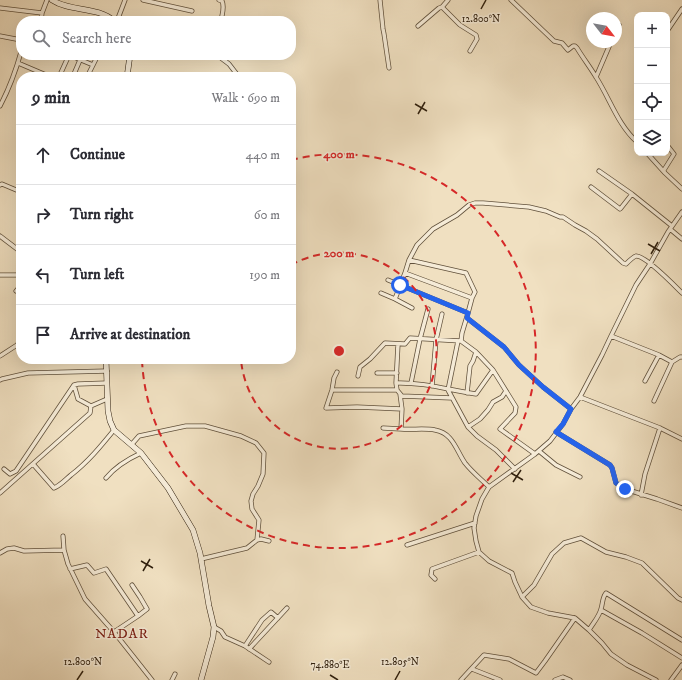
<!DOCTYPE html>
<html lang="en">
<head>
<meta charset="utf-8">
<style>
  body { margin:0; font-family:"IM FELL DW Pica",serif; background:#f7f7f7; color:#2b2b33 }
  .controls { position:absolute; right:12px; top:12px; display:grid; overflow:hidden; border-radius:8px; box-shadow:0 4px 16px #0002 }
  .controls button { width:36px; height:36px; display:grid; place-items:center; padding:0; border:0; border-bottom:1px solid #e1e1e2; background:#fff; color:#2b2b33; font:20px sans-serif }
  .compass { position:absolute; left:586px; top:12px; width:36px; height:36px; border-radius:50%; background:#fff; box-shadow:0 4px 16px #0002; rotate:121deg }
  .stop { position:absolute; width:12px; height:12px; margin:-9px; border:3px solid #2563eb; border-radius:50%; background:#fff }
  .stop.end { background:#2563eb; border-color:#fff; box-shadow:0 1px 4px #0008 }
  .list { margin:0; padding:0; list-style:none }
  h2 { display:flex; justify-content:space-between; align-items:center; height:52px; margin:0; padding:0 16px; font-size:17px }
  h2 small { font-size:13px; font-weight:400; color:#7c7c81 }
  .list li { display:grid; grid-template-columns:26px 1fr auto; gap:12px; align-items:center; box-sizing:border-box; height:60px; padding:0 16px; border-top:1px solid #e1e1e2 }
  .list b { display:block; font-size:15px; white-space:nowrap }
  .list em { font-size:13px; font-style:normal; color:#7c7c81 }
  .icon { flex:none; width:22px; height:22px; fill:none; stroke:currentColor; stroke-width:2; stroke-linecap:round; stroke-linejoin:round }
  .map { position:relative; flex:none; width:682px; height:680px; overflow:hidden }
  .search { position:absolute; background:#fff; box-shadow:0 4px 16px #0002; left:16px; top:16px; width:280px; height:44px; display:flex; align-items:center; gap:10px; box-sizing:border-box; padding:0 14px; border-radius:16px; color:#7c7c81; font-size:15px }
  .panel { position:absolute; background:#fff; box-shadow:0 4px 16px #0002; left:16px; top:72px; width:280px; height:292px; border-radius:16px }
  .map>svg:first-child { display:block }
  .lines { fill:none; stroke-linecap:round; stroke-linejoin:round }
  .minor-casing { stroke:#60503b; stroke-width:5 }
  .secondary-casing { stroke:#30200e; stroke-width:6 }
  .minor { stroke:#f5ebd7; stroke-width:3.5 }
  .secondary { stroke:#f5ebd7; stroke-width:5 }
  .route { stroke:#2563eb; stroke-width:5 }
  .ticks { fill:none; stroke:#30200e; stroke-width:1.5 }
  .ring { fill:none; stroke:#d62828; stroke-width:2; stroke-dasharray:7 5 }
  .labels { text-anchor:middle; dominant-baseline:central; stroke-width:3; stroke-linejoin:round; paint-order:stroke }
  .quarter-label { font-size:14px; letter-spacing:1px; fill:#7a1f14; stroke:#f5ebd7 }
  .ticks-label { font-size:10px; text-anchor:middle; fill:#30200e; stroke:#f5ebd7; stroke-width:3; stroke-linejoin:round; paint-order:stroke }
  .centre { fill:#d62828; stroke:#f5ebd7; stroke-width:2 }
  .ring-label { font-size:12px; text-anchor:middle; font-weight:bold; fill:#d62828; stroke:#f5ebd7; stroke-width:3; stroke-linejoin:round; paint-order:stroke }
</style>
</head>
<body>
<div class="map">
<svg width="682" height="680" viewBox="0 0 682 680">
  <rect width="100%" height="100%" fill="#f0e0c1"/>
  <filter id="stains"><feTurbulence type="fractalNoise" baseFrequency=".005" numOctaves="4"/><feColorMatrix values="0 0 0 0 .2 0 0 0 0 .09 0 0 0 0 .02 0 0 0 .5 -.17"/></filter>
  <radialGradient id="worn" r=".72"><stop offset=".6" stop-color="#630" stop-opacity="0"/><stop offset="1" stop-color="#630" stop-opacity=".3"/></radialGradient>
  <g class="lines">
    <g class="minor-casing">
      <path id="minor" d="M143,0L192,11
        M219,0L222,1C225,7 222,14 221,21
        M380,0L383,29L384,34L389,68
        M511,0L554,41L562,43L568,50L573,46H575L577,48C583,58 590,67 596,77C610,99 618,125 637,142
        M442,7L460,25L476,35L477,39L470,51
        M0,8L42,13
        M41,21L42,13L47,0
        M117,21L125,0
        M418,26L439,8L442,7L448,0
        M616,31L619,25
        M667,31L682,9
        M0,36L21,40
        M69,55L93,65
        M217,55L229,64L239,77
        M18,63L51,77
        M89,73L98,55
        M74,74L80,60
        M59,77L69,55
        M596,77L611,42
        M0,106C9,89 16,70 21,52
        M647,153L665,173L682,189
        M664,170L674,154L667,145
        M599,171L632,194
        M0,185L2,184L21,192
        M591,187L620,209L621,208L632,194L672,226
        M670,229L682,239
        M0,236L21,252
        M409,260L466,273L475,292L472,298
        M405,273L409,260L417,245L433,229L457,215L469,205L475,203H483L529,207L546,211L560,217H563L575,225L586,231L597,239L623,263L626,264C628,262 633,257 636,256C645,255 675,286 682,293
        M0,275H21
        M388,280L468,313L462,333L461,341
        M16,291L21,285
        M381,293L395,299
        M412,308L395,299L405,273L472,298L468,313
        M467,318L504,347L519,365L543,387L571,409
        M611,336L659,355L672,362
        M458,341L448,390L468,427L477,436L496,450L515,469
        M0,356L17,345L21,340
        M337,372L334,378L332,390L326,408L357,407L402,409L401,429C411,430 426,428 435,430C453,433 456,450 465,463C472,472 481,479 489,487
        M377,373H397
        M358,376L360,367L370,359L385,343L405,344L410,338L461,341L476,352L493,370L516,407L515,413L500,429L535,454
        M0,380L2,379L28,373L107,371
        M645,381L659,355
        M396,383L398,344
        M411,383L420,339L428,309
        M74,385L78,399L91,406
        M432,386L436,340L442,314
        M332,390H397L396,383C423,382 449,390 476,394L493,370
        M397,390L402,396L452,398
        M467,393L470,366L473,361L476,352
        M400,394L402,409
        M580,397L660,428L682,439
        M654,401L672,362L680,357H682
        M468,427L480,419L488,410L493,402L502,397L506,391
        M383,428L401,429
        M556,432L610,465L612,468L616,483L625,489L657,499L682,508
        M132,444L139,436L186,426H205L241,436L256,443L264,453L263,474L258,486L253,494L251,501L252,509L259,520L257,540
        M539,451L556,465L580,477
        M33,464L54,488C61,485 65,480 71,475C88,462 101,446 114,430
        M4,469L10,474L16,471L74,385L78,384L107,383
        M106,478C115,467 128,459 141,453
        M0,493L90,413L91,406L107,399
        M641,495L645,474L660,428
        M63,536L64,550L68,564L85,599L114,632L152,680
        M407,545L475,523
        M0,553L7,549L14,548L24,551L64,550
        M201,559L247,548L257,540L261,539L269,541
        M70,569L87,565L94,573L106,569L138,616
        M435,579L431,575L432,569L479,552
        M522,597L534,585L552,554L564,543L581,538L606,552L626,557L642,563L678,598L682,600
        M601,610L642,633L682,658
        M214,627L221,631L225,637L245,646L269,662
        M589,630C593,623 599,617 601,609C603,603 602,598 606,593L682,640
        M114,632L138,616L147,609L140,597L132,585
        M245,646L262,620L271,612L278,618
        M249,649L287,608
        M472,669L500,680
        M172,680L175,674
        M461,680L484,655L509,659L536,673L545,661L575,618
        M555,680L563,677L570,680
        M656,680L627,665L611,654L602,643L589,630L575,618L548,613L531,607L522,597L515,582L512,573L489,561L479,552L476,541L474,528L476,516L482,499L489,487L535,454L550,441L563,424L571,409L580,397L602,355L611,336L636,285L650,264L668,232L682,212
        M671,680L682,665"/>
    </g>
    <g class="secondary-casing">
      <path id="secondary" d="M52,0C70,12 97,6 114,21
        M127,77L130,55
        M106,359L108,411L110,421L114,430L141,453L168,488L193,530L200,553L209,606L214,627L213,637L201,680"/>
    </g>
    <use href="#minor" class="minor"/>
    <use href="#secondary" class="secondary"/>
  </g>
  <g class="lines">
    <path class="route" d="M400,285L468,313L467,318L504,347L519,365L543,387L571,409L563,424L556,432L610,465L612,468L616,483L625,489"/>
  </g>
  <path class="ticks" d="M481,9L486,0M415,104L427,111M418,114L425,102M648,244L660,251M651,254L658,242M511,473L523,480M513,482L521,470M141,561L153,568M143,571L150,559M330,675L338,680M77,680L83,671M395,680L400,671"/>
  <g class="ring">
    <path d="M291 265A98 98 0 1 1 241 360"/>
    <path d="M291 160A197 197 0 1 1 142 360"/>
  </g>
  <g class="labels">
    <g class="quarter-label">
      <text x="122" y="634">NADAR</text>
    </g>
  </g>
  <g class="ticks-label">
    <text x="481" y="22">12.800°N</text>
    <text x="83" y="665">12.800°N</text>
    <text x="400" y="665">12.805°N</text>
    <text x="330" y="668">74.880°E</text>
  </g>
  <circle cx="339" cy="351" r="6" class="centre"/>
  <g class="ring-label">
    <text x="339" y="158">400 m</text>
    <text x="339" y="257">200 m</text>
  </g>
  <rect width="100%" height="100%" filter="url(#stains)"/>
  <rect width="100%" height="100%" fill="url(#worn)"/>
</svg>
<div class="controls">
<button>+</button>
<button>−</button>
<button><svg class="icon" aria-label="locate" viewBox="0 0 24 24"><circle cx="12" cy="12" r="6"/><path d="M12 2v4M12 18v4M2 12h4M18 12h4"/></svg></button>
<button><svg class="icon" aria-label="layers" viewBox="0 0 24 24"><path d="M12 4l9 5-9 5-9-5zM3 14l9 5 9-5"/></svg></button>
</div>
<svg class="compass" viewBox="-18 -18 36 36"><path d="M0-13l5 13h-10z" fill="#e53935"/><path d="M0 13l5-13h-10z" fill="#7c7c81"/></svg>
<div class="stop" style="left:400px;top:285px"></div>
<div class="stop end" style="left:625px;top:489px"></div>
<div class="search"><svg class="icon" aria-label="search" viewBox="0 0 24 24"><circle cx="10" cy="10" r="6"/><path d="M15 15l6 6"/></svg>Search here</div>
<section class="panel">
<h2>9 min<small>Walk · 690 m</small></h2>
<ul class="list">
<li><svg class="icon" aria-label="ahead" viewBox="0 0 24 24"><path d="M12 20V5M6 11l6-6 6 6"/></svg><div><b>Continue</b></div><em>440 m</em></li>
<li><svg class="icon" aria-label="right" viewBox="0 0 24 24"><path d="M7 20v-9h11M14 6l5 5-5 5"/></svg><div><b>Turn right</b></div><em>60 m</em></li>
<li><svg class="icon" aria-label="left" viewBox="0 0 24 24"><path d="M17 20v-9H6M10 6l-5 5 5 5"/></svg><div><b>Turn left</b></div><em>190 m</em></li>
<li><svg class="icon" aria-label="arrive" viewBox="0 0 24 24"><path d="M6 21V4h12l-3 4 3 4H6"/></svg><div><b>Arrive at destination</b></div></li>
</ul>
</section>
</div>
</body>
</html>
